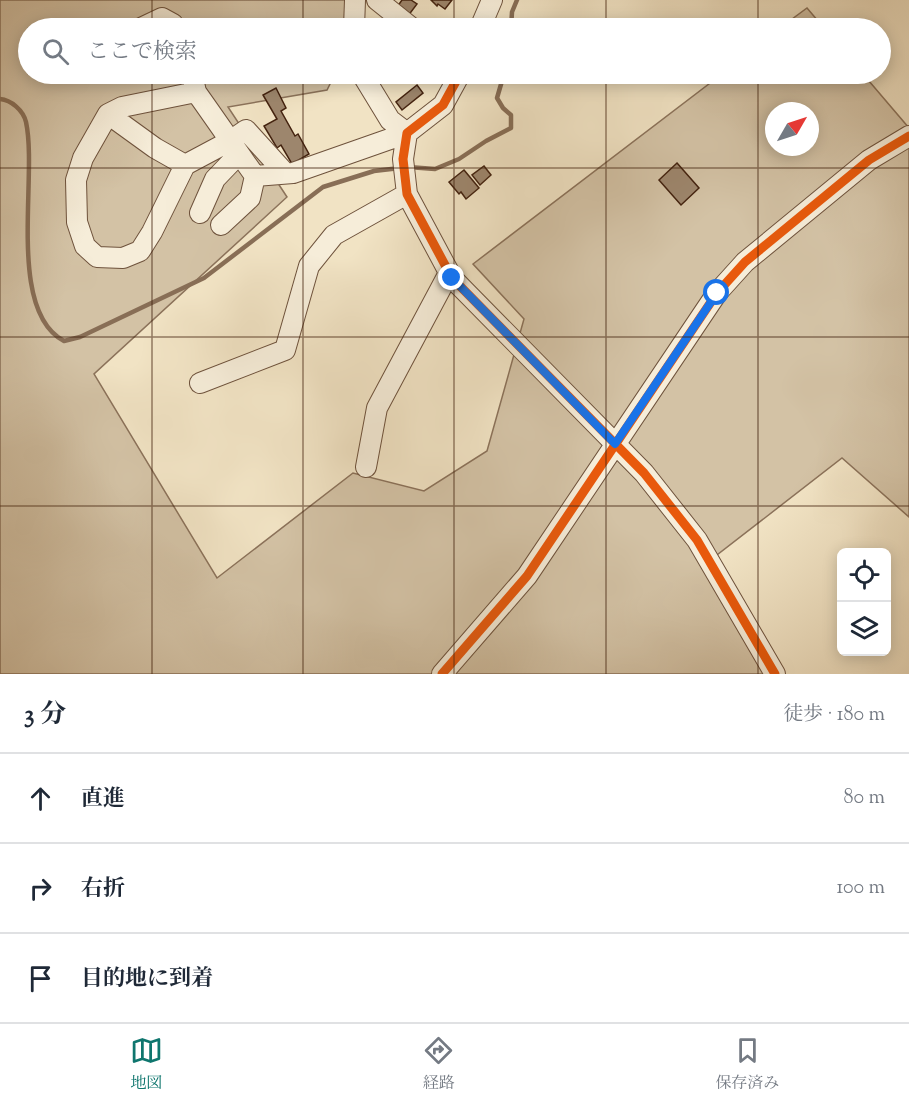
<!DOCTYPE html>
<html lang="ja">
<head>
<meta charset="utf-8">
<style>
  body { margin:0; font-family:"Sorts Mill Goudy","Noto Serif JP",serif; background:#f6f6f7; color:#1f2937 }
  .controls { position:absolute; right:18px; bottom:18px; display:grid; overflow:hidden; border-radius:9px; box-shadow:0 3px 15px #0003 }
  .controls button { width:54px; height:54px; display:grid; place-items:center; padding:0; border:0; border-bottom:2px solid #e0e1e3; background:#fff; color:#1f2937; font:30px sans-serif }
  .compass { position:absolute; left:765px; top:102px; width:54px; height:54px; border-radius:50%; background:#fff; box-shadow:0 3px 15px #0003; rotate:51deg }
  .stop { position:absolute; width:18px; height:18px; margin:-14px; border:4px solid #1a73e8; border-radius:50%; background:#fff }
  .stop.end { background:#1a73e8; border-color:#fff; box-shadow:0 2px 6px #0008 }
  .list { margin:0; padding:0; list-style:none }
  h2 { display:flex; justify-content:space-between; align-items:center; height:78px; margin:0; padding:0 24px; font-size:26px }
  h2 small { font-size:20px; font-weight:400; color:#747a83 }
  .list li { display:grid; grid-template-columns:39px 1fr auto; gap:18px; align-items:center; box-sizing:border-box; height:90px; padding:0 24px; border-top:2px solid #e0e1e3 }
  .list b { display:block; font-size:22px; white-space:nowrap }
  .list em { font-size:20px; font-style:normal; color:#747a83 }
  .icon { flex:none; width:33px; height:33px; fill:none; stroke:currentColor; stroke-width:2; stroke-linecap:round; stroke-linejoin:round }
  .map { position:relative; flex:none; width:909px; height:674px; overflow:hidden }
  .search { position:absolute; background:#fff; box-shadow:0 3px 15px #0003; left:18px; right:18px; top:18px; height:66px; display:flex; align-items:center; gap:15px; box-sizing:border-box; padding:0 21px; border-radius:33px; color:#747a83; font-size:22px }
  .sheet { height:348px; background:#fff }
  nav { display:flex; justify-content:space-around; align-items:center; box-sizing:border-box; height:84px; border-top:2px solid #e0e1e3; background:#fff; font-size:16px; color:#747a83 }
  nav a { display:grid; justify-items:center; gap:3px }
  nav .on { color:#0f766e }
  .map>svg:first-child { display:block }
  .green { fill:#d3c2a5; stroke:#8b725a; stroke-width:1.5; fill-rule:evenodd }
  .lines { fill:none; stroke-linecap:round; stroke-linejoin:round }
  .stream { stroke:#886e56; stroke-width:4.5 }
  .building { fill:#9d866d; stroke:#43220f; stroke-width:1.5 }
  .minor-casing { stroke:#6e523c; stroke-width:22 }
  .minor { stroke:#f6edd9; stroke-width:20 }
  .cycleway-casing { stroke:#f6edd9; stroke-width:13 }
  .cycleway { stroke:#e8590c; stroke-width:9 }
  .route { stroke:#1a73e8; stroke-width:8 }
  .grid { fill:none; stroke:#43220f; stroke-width:1.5; stroke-opacity:0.55 }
</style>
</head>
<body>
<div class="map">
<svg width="909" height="674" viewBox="0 0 909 674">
  <rect width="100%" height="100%" fill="#f1e3c4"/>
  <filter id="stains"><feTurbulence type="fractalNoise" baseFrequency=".00333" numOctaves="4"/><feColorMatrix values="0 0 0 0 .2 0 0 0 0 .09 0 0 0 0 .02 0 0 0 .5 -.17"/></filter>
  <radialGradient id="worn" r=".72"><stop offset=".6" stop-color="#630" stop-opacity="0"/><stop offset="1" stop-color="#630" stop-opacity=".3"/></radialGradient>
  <path class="green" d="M0,0H352V28H28V74H335L327,90L228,107L287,197L94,374L217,578L353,473L424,491L487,451L524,319L473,264L722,74H863L909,128V517L842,458L717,555L780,674H0ZM774,111H810V147H774Z
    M807,8L824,28H780Z"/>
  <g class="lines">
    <path class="stream" d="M511,28L512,12L517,0
      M0,99C11,100 23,110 26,122C38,177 6,310 64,341L80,337L204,278L323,187L374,171L400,168
      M408,167L435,169L459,159L486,141L511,128V115L503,108L497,98L504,74"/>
  </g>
  <path class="building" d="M402,0H411L417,4L408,16L397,7Z
    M431,0H452L445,9L438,4L437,6Z
    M417,85L423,93L402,110L396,102Z
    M276,88L286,108L281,111L295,136L298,134L309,154L292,164L281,145L277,148L264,126L277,119L263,95Z
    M677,163L699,188L681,205L659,180Z
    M484,166L491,175L480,185L472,175Z
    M464,170L479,188L466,199L461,192L459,194L449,182Z"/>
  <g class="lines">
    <g class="minor-casing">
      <path id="minor" d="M377,0L412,28
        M141,28L162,18L173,24L175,28
        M354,28L355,0
        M480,28L492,0
        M192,74L196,92
        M362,74L390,120L407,133
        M460,74L443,105L407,133L403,159L407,194L452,278L644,473L697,540L775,674
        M108,114L155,148L185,165
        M285,173L246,130L230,141L185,165L152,232L140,251L123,258L97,257L85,246L77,222L76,180L83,158L108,114L122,107L196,92C216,120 235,148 255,176L293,173L407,133
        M200,213L215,179L239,154
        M221,225L250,198L255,176
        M200,383L285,350L309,266L334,235L407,194
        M366,467L377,408L449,273
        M442,674L527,576L717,293L745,262L869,160L909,136"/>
    </g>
    <use href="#minor" class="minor"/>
    <g class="cycleway-casing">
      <path id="cycleway" d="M460,74L443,105L407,133L403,159L407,194L452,278L644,473L697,540L775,674
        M442,674L527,576L717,293L745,262L869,160L909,136"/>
    </g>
    <use href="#cycleway" class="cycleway"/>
  </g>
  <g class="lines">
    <path class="route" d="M452,278L615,444L717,293"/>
  </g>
  <path class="grid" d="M152,0V28M303,0V28M454,0V28M606,0V28M758,0V28M152,74V674M303,74V674M454,74V674M606,74V674M758,74V674M0,168H909M0,337H909M0,506H909"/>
  <rect width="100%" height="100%" filter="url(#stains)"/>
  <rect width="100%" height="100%" fill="url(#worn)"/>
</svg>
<div class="controls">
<button><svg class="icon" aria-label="locate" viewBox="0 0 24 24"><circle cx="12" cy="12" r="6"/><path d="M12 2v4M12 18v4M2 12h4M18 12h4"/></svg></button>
<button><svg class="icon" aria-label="layers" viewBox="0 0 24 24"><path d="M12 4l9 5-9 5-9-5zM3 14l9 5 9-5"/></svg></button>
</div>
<svg class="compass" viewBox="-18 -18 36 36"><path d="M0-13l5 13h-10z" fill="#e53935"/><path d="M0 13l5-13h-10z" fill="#747a83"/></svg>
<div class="stop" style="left:717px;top:293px"></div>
<div class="stop end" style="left:452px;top:278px"></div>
<div class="search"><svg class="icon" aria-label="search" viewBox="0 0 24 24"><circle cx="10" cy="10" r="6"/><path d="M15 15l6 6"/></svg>ここで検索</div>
</div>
<section class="sheet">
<h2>3 分<small>徒歩 · 180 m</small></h2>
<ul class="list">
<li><svg class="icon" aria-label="ahead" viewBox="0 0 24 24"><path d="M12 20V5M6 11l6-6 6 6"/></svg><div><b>直進</b></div><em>80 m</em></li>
<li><svg class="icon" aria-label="right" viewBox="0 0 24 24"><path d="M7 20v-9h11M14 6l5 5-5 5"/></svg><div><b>右折</b></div><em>100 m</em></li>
<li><svg class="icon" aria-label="arrive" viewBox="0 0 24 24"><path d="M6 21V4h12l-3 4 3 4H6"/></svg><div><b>目的地に到着</b></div></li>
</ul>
</section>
<nav>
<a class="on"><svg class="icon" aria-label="map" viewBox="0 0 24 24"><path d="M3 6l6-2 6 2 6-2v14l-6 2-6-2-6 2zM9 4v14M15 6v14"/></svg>地図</a>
<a><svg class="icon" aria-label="directions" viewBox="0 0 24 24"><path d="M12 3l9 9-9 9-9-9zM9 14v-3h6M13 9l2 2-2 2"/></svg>経路</a>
<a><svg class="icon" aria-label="saved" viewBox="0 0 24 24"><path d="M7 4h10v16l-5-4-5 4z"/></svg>保存済み</a>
</nav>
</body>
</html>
